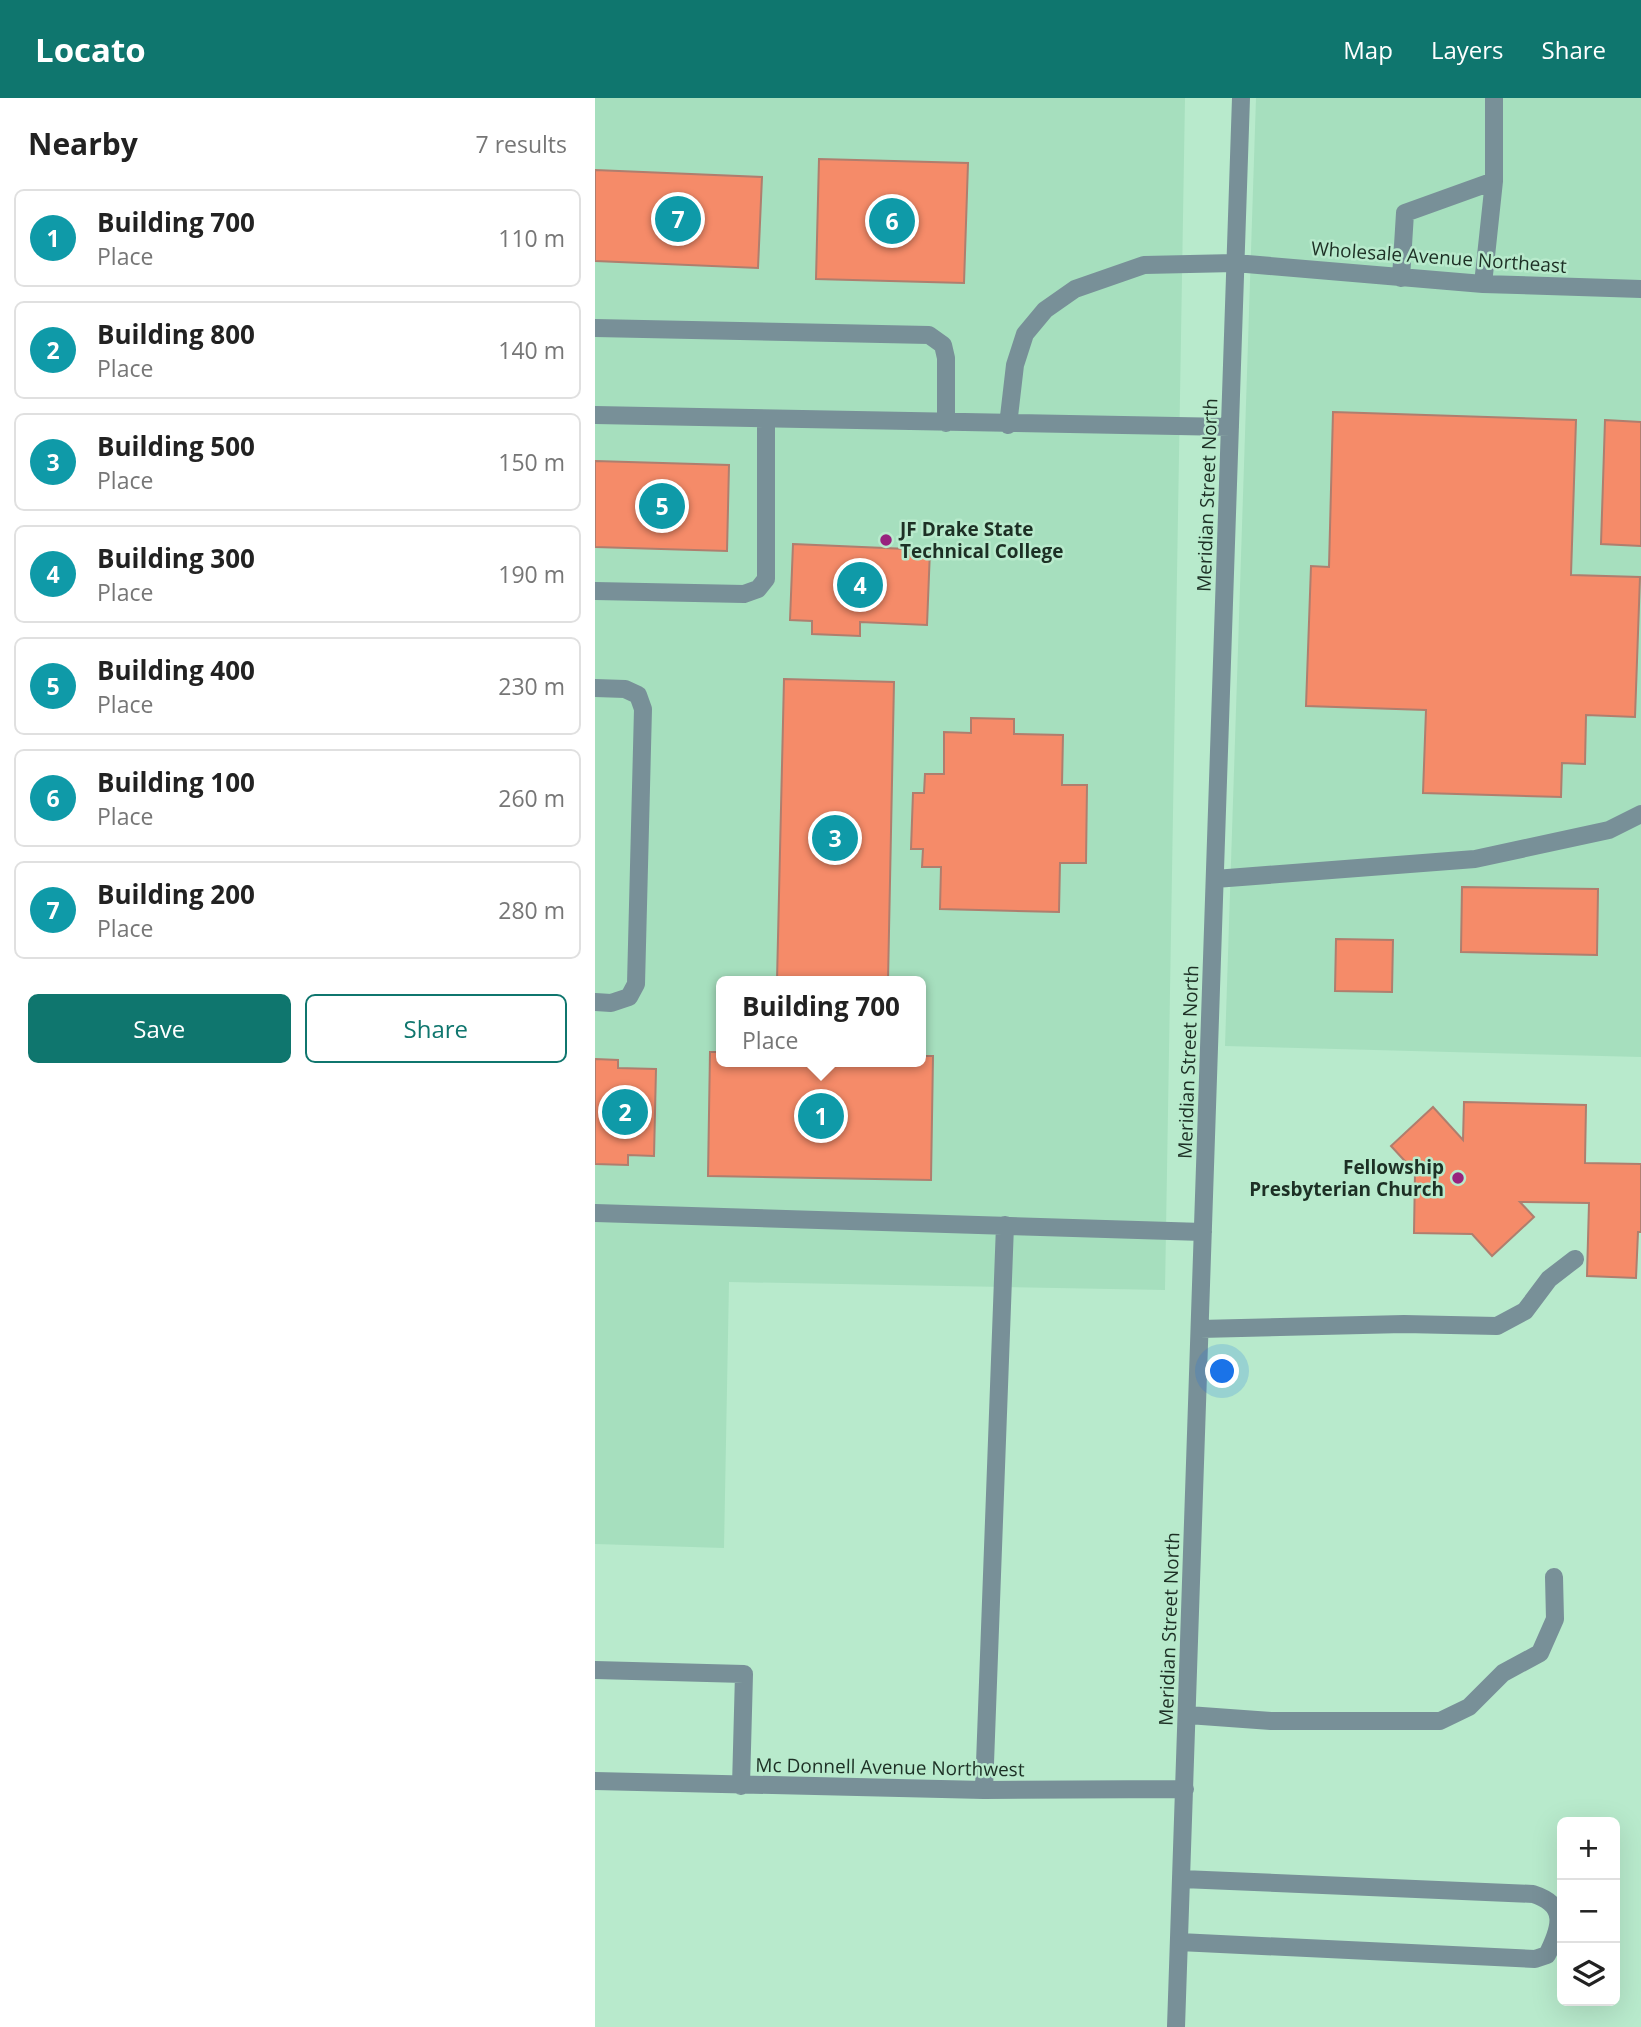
<!DOCTYPE html>
<html lang="en">
<head>
<meta charset="utf-8">
<style>
  body { margin:0; font-family:"Open Sans",sans-serif; background:#f2f2f2; color:#222 }
  .controls { position:absolute; right:21px; bottom:21px; display:grid; overflow:hidden; border-radius:10px; box-shadow:0 7px 28px #0002 }
  .controls button { width:63px; height:63px; display:grid; place-items:center; padding:0; border:0; border-bottom:2px solid #e0e0e0; background:#fff; color:#222; font:35px sans-serif }
  .you { position:absolute; left:628px; top:1274px; width:24px; height:24px; margin:-18px; border:5px solid #fff; border-radius:50%; background:#1a73e8; box-shadow:0 0 0 10px #1a73e833 }
  .badge { display:grid; place-items:center; width:46px; height:46px; border-radius:50%; background:#0f766e; color:#fff; font-size:23px; font-weight:700 }
  .pin { position:absolute; translate:-50% -50%; border:4px solid #fff; box-shadow:0 2px 7px #0006 }
  .popup { position:absolute; left:121px; top:878px; width:210px; height:91px; box-sizing:border-box; display:grid; place-content:center; border-radius:10px; background:#fff; filter:drop-shadow(0 2px 5px #0005); font-size:23px; white-space:nowrap; color:#767676 }
  .popup b { font-size:26px; color:#222 }
  .popup::after { content:''; position:absolute; left:50%; top:100%; margin-left:-14px; border:14px solid transparent; border-top-color:#fff }
  .list { margin:0; padding:0; list-style:none }
  h2 { display:flex; justify-content:space-between; align-items:center; height:91px; margin:0; padding:0 28px; font-size:30px }
  h2 small { font-size:23px; font-weight:400; color:#767676 }
  .list li { display:grid; grid-template-columns:46px 1fr auto; gap:21px; align-items:center; box-sizing:border-box; height:98px; margin:0 14px 14px; padding:0 14px; border:2px solid #e0e0e0; border-radius:10px }
  .list b { display:block; font-size:26px; white-space:nowrap }
  .list p { margin:0; font-size:23px; white-space:nowrap; color:#767676 }
  .list em { font-size:23px; font-style:normal; color:#767676 }
  .actions { display:flex; gap:14px; padding:21px 28px }
  .actions a { flex:1; padding:16px 0; border:2px solid #0f766e; border-radius:10px; text-align:center; font-size:24px; color:#0f766e }
  .actions .main { background:#0f766e; color:#fff }
  .icon { flex:none; width:38px; height:38px; fill:none; stroke:currentColor; stroke-width:2; stroke-linecap:round; stroke-linejoin:round }
  .map { position:relative; flex:none; width:1046px; height:1929px; overflow:hidden }
  header { display:flex; align-items:center; gap:42px; box-sizing:border-box; height:98px; padding:0 35px; background:#0f766e; color:#fff }
  header strong { font-size:33px }
  nav { display:flex; gap:38px; margin-inline-start:auto; font-size:24px }
  main { display:flex }
  aside { flex:1; background:#fff }
  .map>svg:first-child { display:block }
  .built { fill:#a6dfbe; fill-rule:evenodd }
  .building { fill:#f58b69; stroke:#af7e6e; stroke-width:2 }
  .lines { fill:none; stroke-linecap:round; stroke-linejoin:round }
  .minor { stroke:#789098; stroke-width:18 }
  .poi-dot { fill:#98227e; stroke:#b8eacc; stroke-width:2.5 }
  .labels { text-anchor:middle; dominant-baseline:central; stroke-width:5; stroke-linejoin:round; paint-order:stroke }
  .street-label { font-size:19px; fill:#1d3025; stroke:#b8eacc }
  .poi-label { font-size:19px; font-weight:bold; fill:#1d3025; stroke:#b8eacc; text-anchor:start }
</style>
</head>
<body>
<header>
<strong>Locato</strong>
<nav><a>Map</a><a>Layers</a><a>Share</a></nav>
</header>
<main>
<aside>
<h2>Nearby<small>7 results</small></h2>
<ul class="list">
<li><span class="badge" style="background:#0f9aa8">1</span><div><b>Building 700</b><p>Place</p></div><em>110 m</em></li>
<li><span class="badge" style="background:#0f9aa8">2</span><div><b>Building 800</b><p>Place</p></div><em>140 m</em></li>
<li><span class="badge" style="background:#0f9aa8">3</span><div><b>Building 500</b><p>Place</p></div><em>150 m</em></li>
<li><span class="badge" style="background:#0f9aa8">4</span><div><b>Building 300</b><p>Place</p></div><em>190 m</em></li>
<li><span class="badge" style="background:#0f9aa8">5</span><div><b>Building 400</b><p>Place</p></div><em>230 m</em></li>
<li><span class="badge" style="background:#0f9aa8">6</span><div><b>Building 100</b><p>Place</p></div><em>260 m</em></li>
<li><span class="badge" style="background:#0f9aa8">7</span><div><b>Building 200</b><p>Place</p></div><em>280 m</em></li>
</ul>
<div class="actions"><a class="main">Save</a><a>Share</a></div>
</aside>
<div class="map">
<svg width="1046" height="1929" viewBox="0 0 1046 1929">
  <rect width="100%" height="100%" fill="#b8eacc"/>
  <path class="built" d="M0,0H590L570,1192L134,1184L129,1450L0,1446ZM126,883H326V964H126Z
    M661,0H1046V959L630,948Z"/>
  <path class="building" d="M224,61L373,65L369,185L221,181Z
    M0,72L167,79L163,170L0,163Z
    M738,314L981,322L976,477L1045,479L1040,619L991,617L990,666L967,665L966,699L828,695L831,612L711,608L716,468L734,469Z
    M1010,322L1046,324V448L1006,446Z
    M0,363L134,367L132,453L0,449Z
    M198,446L335,452L332,527L265,524V538L217,536V523L195,522Z
    M189,581L299,584L293,883H182Z
    M376,620L419,621V636L468,637L467,687H492L491,765H465L464,814L345,811L346,769H327L328,751H316L318,695H329L330,676H349V634L376,635Z
    M867,789L1003,791L1002,857L866,854Z
    M741,841L798,842L797,894L740,893Z
    M115,954H126V964H326V958H338L336,1082L113,1078Z
    M0,961L23,962V970L61,971L59,1058L33,1057V1067L0,1066Z
    M869,1004L991,1007L990,1065L1046,1066V1134H1043L1041,1180L992,1178L994,1105L925,1104L939,1119L897,1158L877,1136L819,1135L820,1074L796,1048L838,1009L868,1042Z"/>
  <g class="lines">
    <path class="minor" d="M806,180L810,115L899,83
      M888,186L899,83V0
      M0,230L334,237L348,247L351,260V325
      M0,317L635,329
      M413,327L420,267L430,236L450,212L480,191L549,167L640,165L888,186L1046,191
      M0,493L149,496L163,491L171,481V321
      M0,590L30,591L43,597L48,611L41,886L34,899L16,905L0,904
      M620,781L880,761L1014,732L1046,716
      M0,1115L608,1134
      M605,1231L809,1226L902,1228L930,1213L954,1181L980,1161
      M0,1572L149,1576L146,1688
      M593,1617L676,1623H845L874,1609L908,1575L945,1555L960,1521L959,1479
      M0,1683L389,1692L590,1691
      M389,1692L410,1127
      M584,1844L940,1861L952,1857C966,1829 973,1807 938,1796L587,1781
      M581,1929L646,0"/>
  </g>
  <g class="poi-dot">
    <circle cx="291" cy="442" r="7"/>
    <circle cx="863" cy="1080" r="7"/>
  </g>
  <g class="labels">
    <g class="street-label">
      <text transform="translate(844 159) rotate(4)">Wholesale Avenue Northeast</text>
      <text transform="translate(612 397) rotate(-88)">Meridian Street North</text>
      <text transform="translate(593 964) rotate(-88)">Meridian Street North</text>
      <text transform="translate(574 1531) rotate(-88)">Meridian Street North</text>
      <text transform="translate(295 1669) rotate(1)">Mc Donnell Avenue Northwest</text>
    </g>
    <g class="poi-label">
      <text x="305" y="431">JF Drake State<tspan x="305" dy="22">Technical College</tspan></text>
      <text x="849" y="1069" text-anchor="end">Fellowship<tspan x="849" dy="22">Presbyterian Church</tspan></text>
    </g>
  </g>
</svg>
<div class="controls">
<button>+</button>
<button>−</button>
<button><svg class="icon" aria-label="layers" viewBox="0 0 24 24"><path d="M12 4l9 5-9 5-9-5zM3 14l9 5 9-5"/></svg></button>
</div>
<div class="you"></div>
<div class="pin badge" style="left:226px;top:1018px;background:#0f9aa8">1</div>
<div class="popup"><b>Building 700</b>Place</div>
<div class="pin badge" style="left:30px;top:1014px;background:#0f9aa8">2</div>
<div class="pin badge" style="left:240px;top:740px;background:#0f9aa8">3</div>
<div class="pin badge" style="left:265px;top:487px;background:#0f9aa8">4</div>
<div class="pin badge" style="left:67px;top:408px;background:#0f9aa8">5</div>
<div class="pin badge" style="left:297px;top:123px;background:#0f9aa8">6</div>
<div class="pin badge" style="left:83px;top:121px;background:#0f9aa8">7</div>
</div>
</main>
</body>
</html>
